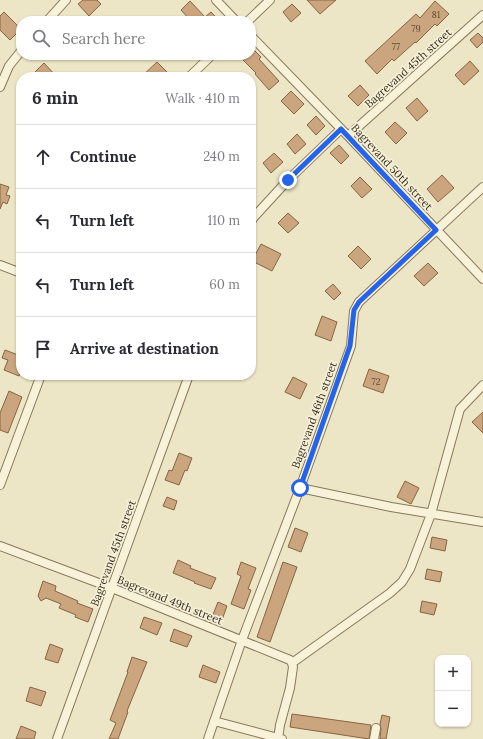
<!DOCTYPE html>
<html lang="en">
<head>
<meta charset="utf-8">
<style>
  body { margin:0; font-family:Lora,serif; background:#f7f7f7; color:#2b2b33 }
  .controls { position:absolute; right:12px; bottom:12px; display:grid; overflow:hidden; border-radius:8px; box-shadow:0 1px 3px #0004 }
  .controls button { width:36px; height:36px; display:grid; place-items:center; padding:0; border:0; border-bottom:1px solid #e1e1e2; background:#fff; color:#2b2b33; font:20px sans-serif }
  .stop { position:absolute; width:12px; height:12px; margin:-9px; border:3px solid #2563eb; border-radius:50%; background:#fff }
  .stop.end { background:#2563eb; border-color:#fff; box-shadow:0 1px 4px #0008 }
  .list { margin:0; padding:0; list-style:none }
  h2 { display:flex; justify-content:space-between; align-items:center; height:52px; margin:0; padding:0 16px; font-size:17px }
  h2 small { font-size:13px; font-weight:400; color:#7c7c81 }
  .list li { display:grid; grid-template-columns:26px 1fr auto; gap:12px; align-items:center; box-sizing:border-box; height:64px; padding:0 16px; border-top:1px solid #e1e1e2 }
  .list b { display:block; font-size:15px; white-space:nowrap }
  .list em { font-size:13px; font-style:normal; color:#7c7c81 }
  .icon { flex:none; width:22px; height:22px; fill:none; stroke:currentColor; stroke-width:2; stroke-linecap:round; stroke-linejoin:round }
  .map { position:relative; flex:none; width:483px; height:739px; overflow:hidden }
  .search { position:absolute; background:#fff; box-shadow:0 1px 3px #0004; left:16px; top:16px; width:240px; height:44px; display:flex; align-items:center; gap:10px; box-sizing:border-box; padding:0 14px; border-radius:16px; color:#7c7c81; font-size:15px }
  .panel { position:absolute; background:#fff; box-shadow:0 1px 3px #0004; left:16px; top:72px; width:240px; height:308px; border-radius:16px }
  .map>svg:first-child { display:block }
  .building { fill:#caa57d; stroke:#866543 }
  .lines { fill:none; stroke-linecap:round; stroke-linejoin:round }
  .street-casing { stroke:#88785c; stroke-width:10 }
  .street { stroke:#f8f2d9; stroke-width:8 }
  .route { stroke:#2563eb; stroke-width:5 }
  .labels { text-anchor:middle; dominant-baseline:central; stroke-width:3.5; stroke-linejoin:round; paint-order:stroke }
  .number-label { font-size:9px; fill:#5c4c37 }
  .street-label { font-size:11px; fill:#382e20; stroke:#f5efd6 }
</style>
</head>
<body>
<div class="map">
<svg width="483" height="739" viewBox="0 0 483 739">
  <rect width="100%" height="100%" fill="#ede6c6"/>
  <path class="building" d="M83,0H97L101,4L89,16L78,4Z
    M307,0H336L320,14Z
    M190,1L205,17L211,12L220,21H191L181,10Z
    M435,1L449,14L437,26L435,24L416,43L415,42L394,61L392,59L377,74L365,61L416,14L420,18Z
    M292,4L301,13L291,22L283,12Z
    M4,12L21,29L10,40L0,30V16Z
    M478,33L483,38V42L477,48L470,40Z
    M251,47L261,57L259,59L279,81L269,90L255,74L256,73L238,55H251Z
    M470,61L479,71L464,85L455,75Z
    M157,62L169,74L166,77H141Z
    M44,63L57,77H36L33,74Z
    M360,85L369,95L358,106L348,96Z
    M291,91L304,104L294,114L281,101Z
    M417,98L428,111L417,121L406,108Z
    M316,116L325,126L316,135L307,125Z
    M395,122L407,133L396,144L385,132Z
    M297,134L306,144L295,154L287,144Z
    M339,145L349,156L341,164L330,153Z
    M274,153L283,162L271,173L263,163Z
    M442,175L454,188L438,202L427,189Z
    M360,177L372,189L362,198L351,186Z
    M0,184L9,187L6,195L10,196L7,204L3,202L0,209Z
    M288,213L299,223L288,233L278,223Z
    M261,244L281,254L272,271L252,261Z
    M358,246L371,259L361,269L348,256Z
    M428,263L438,273L424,286L414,276Z
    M333,284L341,293L334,300L325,291Z
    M322,316L337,322L331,341L315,335Z
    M5,350L21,356V371L19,376L4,370L8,360L2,358Z
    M369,369L389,376L383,393L363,386Z
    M293,377L307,384L300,399L285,392Z
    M9,391L22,397L8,433L0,430V413Z
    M483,412V433L472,422Z
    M179,453L192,458L187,471L185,470L179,485L165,480L169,470L172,471Z
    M405,481L419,488L411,504L397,497Z
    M167,497L177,501L174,510L163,506Z
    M295,528L308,533L301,552L288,547Z
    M432,537L447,540L445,551L430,548Z
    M178,560L191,566L190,568L216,578L211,589L194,583L195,582L173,573Z
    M241,562L256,568L248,589L251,590L244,609L231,604L241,576L237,574Z
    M283,562L297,567L270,642L257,637Z
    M427,569L442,572L440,582L425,579Z
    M43,581L56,586L55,591L78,601L77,603L93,609L88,622L75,617L76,615L59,608L61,604L46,598L41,601L38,596Z
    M422,601L437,604L434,615L420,612Z
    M218,602L227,606L222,620L212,617Z
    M144,617L162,623L157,635L140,628Z
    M174,629L192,636L187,647L170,641Z
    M50,644L63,649L58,663L45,659Z
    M132,657L147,662L127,711L128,712L118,739H109L116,723L110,720L128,672H127Z
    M203,665L220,672L216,683L199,677Z
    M30,687L46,692L41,706L26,701Z
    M292,714L371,725L369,739L290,727Z
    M382,715L390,717L386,739H380L381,729L380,724Z
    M21,726L36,732L34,739H16Z"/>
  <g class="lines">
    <g class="street-casing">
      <path id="street" d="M216,0L236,21
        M47,21L66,0
        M248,21L270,0
        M251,36L348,136L483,279
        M189,77L212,55
        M0,87L9,66L21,51
        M348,136L483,15
        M251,222L254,217L288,180L341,129
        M0,265L21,273
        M0,485L41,375
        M300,488L391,507L483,522
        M0,546L112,588L290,660L292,663L293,667L290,688L280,725L278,739
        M292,663L390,593L402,582L410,569L431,514L460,409L483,385
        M214,721L282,739
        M57,739L189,375
        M208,739L242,640L300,488L351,346L354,311L359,302L483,187
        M374,739L376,728"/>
    </g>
    <use href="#street" class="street"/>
  </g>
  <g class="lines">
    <path class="route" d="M288,180L341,129L436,230L359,302L354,310L350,346L300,488"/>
  </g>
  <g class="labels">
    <g class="number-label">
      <text x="436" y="14">81</text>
      <text x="416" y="28">79</text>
      <text x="396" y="46">77</text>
      <text x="376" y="381">72</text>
    </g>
    <g class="street-label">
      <text transform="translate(408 68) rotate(-42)">Bagrevand 45th street</text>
      <text transform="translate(392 167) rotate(47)">Bagrevand 50th street</text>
      <text transform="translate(314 415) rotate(-70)">Bagrevand 46th street</text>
      <text transform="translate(113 553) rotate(-70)">Bagrevand 45th street</text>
      <text transform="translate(170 600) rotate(22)">Bagrevand 49th street</text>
    </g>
  </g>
</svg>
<div class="controls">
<button>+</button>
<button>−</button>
</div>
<div class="stop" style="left:300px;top:488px"></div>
<div class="stop end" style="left:288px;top:180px"></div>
<div class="search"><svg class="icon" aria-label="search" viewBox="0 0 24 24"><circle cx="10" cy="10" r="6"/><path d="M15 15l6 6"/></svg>Search here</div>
<section class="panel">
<h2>6 min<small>Walk · 410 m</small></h2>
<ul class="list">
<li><svg class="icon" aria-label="ahead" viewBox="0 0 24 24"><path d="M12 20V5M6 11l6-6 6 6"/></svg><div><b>Continue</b></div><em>240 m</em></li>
<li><svg class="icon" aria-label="left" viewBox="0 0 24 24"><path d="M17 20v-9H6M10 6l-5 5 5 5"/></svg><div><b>Turn left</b></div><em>110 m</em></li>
<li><svg class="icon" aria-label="left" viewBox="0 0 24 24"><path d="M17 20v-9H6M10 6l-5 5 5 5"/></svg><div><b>Turn left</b></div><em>60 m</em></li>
<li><svg class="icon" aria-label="arrive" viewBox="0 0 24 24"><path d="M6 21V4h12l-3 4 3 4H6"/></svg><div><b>Arrive at destination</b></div></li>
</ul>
</section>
</div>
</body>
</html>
